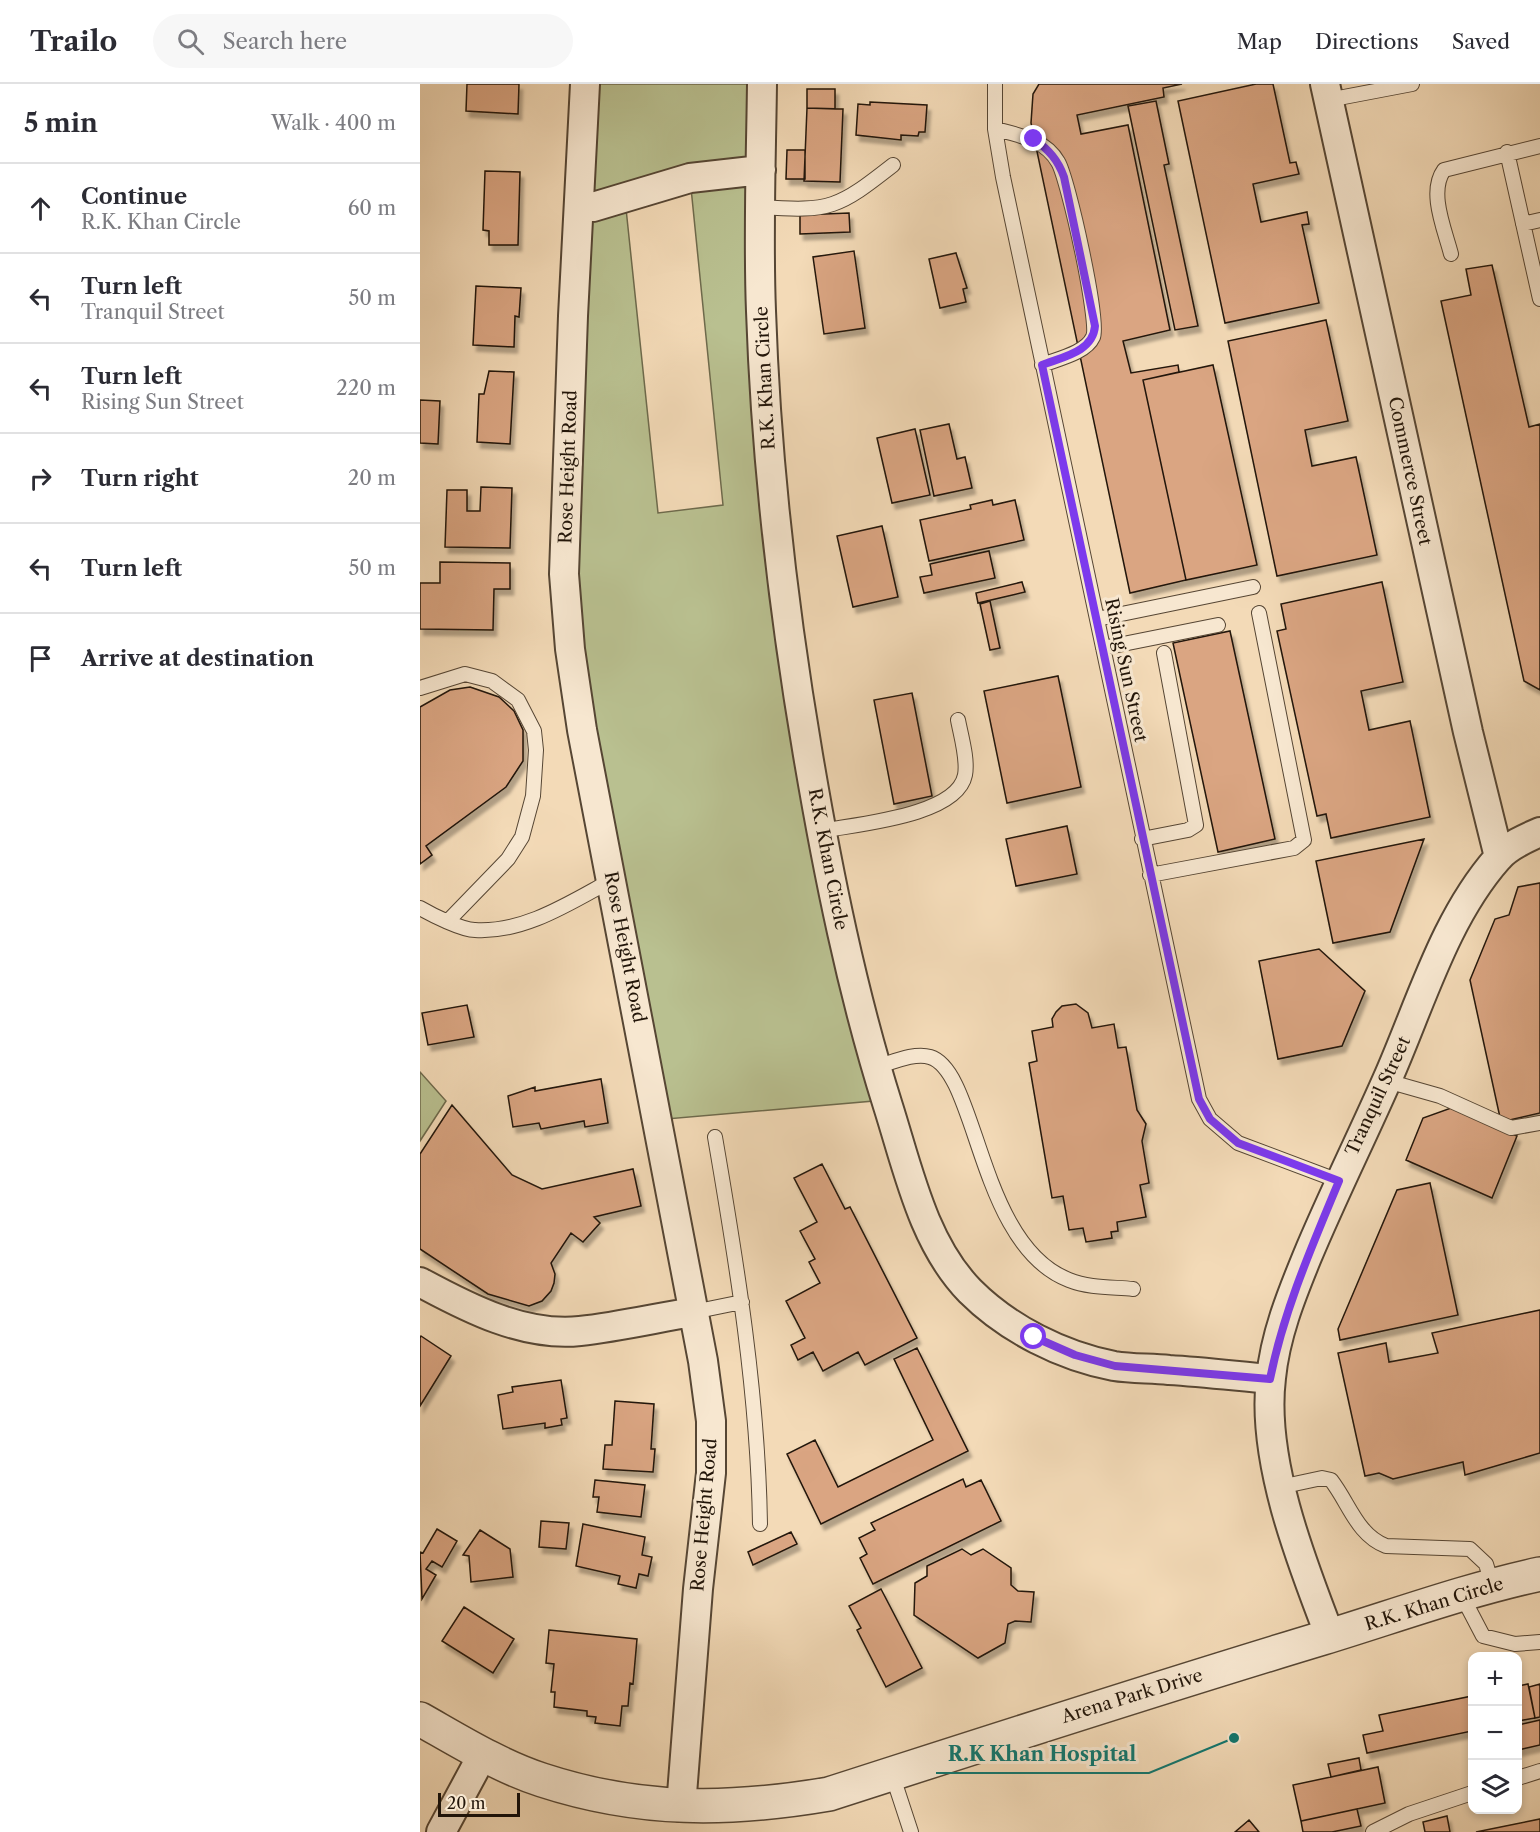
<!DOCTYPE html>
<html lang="en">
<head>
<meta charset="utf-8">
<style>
  body { margin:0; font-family:"Libre Caslon Text",serif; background:#f7f7f7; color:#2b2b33 }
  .controls { position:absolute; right:18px; bottom:18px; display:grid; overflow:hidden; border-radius:12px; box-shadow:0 3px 9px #0003 }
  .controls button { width:54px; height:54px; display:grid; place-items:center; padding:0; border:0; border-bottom:2px solid #e1e1e2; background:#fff; color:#2b2b33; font:30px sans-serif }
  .scale { position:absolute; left:18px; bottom:15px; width:82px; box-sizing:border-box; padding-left:6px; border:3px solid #221509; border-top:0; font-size:16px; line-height:21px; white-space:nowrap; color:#221509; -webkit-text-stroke:4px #f7e7d0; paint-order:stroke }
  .stop { position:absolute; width:18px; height:18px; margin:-14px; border:4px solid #7c3aed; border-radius:50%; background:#fff }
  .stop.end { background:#7c3aed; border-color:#fff; box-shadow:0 2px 6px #0008 }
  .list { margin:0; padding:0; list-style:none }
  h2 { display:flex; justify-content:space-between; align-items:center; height:78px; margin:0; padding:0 24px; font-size:26px }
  h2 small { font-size:20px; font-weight:400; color:#7c7c81 }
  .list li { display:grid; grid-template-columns:39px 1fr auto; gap:18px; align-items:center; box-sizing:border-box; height:90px; padding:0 24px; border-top:2px solid #e1e1e2 }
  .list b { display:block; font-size:22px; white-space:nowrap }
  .list p { margin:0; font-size:20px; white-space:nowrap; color:#7c7c81 }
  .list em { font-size:20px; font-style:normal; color:#7c7c81 }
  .icon { flex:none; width:33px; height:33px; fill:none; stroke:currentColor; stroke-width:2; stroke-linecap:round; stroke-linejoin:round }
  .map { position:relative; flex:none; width:1120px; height:1748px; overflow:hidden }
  header { display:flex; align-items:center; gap:36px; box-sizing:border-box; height:84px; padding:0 30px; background:#fff; border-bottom:2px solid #e1e1e2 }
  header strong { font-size:28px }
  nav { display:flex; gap:33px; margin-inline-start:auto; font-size:21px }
  .search { width:420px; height:54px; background:#f7f7f7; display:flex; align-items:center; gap:15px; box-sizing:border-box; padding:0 21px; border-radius:33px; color:#7c7c81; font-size:22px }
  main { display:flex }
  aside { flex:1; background:#fff }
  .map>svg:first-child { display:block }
  .green { fill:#b9c090; stroke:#6e6a4c; stroke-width:1.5; fill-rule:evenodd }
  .building { fill:#daa582; stroke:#221509; stroke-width:1.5; filter:url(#shadow) }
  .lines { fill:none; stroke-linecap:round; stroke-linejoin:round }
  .service-casing { stroke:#564634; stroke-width:16 }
  .minor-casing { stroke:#564634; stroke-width:32 }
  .tertiary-casing { stroke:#564634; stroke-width:36 }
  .service { stroke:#f7e7d0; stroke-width:14 }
  .minor { stroke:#f7e7d0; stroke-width:28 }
  .tertiary { stroke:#f7e7d0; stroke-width:33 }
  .route { stroke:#7c3aed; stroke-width:8 }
  .labels { text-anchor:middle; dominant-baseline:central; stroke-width:6; stroke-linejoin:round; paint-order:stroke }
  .street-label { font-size:18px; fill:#221509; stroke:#f7e7d0 }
  .leader { fill:none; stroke:#0f766e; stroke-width:2 }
  .callout-dot { fill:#0f766e; stroke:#f7e7d0; stroke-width:2 }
  .callout-label { font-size:20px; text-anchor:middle; font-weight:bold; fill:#0f766e; stroke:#f7e7d0; stroke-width:6; stroke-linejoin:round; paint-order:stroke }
</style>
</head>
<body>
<header>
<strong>Trailo</strong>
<div class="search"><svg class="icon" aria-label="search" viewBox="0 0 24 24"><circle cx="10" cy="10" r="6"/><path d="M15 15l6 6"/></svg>Search here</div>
<nav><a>Map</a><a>Directions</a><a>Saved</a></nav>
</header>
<main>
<aside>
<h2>5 min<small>Walk · 400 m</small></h2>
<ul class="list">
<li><svg class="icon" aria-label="ahead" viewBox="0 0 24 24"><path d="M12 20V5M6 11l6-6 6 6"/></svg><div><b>Continue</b><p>R.K. Khan Circle</p></div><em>60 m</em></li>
<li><svg class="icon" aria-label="left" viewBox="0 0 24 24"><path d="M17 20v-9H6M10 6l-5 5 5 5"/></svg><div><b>Turn left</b><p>Tranquil Street</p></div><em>50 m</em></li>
<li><svg class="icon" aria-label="left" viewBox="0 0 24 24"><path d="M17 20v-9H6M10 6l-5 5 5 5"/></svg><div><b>Turn left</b><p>Rising Sun Street</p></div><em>220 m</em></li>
<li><svg class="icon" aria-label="right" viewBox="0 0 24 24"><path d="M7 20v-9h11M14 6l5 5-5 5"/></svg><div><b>Turn right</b></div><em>20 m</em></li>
<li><svg class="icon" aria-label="left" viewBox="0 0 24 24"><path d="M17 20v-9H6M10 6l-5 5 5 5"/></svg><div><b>Turn left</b></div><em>50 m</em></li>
<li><svg class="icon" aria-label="arrive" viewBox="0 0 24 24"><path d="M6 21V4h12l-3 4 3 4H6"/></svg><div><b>Arrive at destination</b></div></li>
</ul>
</aside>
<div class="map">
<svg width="1120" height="1748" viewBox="0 0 1120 1748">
  <defs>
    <filter id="shadow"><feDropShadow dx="3.5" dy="6" stdDeviation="1.5" flood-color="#0004"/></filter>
  </defs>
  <rect width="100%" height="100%" fill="#f3dab7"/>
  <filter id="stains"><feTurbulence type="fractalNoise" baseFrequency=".00333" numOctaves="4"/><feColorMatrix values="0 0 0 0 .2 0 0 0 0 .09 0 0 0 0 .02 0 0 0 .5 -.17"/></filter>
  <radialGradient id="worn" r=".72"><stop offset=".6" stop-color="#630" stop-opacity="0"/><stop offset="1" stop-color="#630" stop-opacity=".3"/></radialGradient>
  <path class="green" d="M164,0H344L362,481L465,1016L235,1036L148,565ZM270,94L303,421L238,429L205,115Z
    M0,988L26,1017L0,1057Z"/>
  <path class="building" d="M47,0H99L98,30L46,27Z
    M619,0H762L743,4L744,13L657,31L661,50L708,41L750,246L703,257L711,289L758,281L759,288L723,296L766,496L710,509L611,39L613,10Z
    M836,0H853L870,79L876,78L879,90L833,100L841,138L887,128L889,140L882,141L899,219L805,239L758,17Z
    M387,5H415V25L387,24Z
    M736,17L749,80L744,81L778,242L755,246L708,22Z
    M450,18L507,21L505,48H499L498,52L481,51V56L436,51L438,20L450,21Z
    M387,24L423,25L420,98L384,97Z
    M367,66H385V95H366Z
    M65,87L100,88L98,161H69V147L63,146Z
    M429,129L430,148L380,150V131Z
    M434,167L445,244L404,250L393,173Z
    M536,169L547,204L543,205L546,218L520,224L509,175Z
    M1072,181L1109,343L1120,340V606L1104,597L1021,217L1051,211L1046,185Z
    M56,202L101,204L99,233L95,232L94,263L53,261Z
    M906,236L928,337L885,346L892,382L936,373L957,471L857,492L808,257Z
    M793,281L837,481L766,496L723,296Z
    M69,287L94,288L90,360L57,358L59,310H64Z
    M0,316L20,317L18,360L0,359Z
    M529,340L537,375L545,373L552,404L514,412L500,346Z
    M495,345L510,411L472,419L457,354Z
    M61,403L92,404L90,464L25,463L27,406H47V427H60Z
    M572,416L573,421L595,416L604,456L509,477L500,436L551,425L550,421Z
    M462,442L478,513L433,523L417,452Z
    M569,467L575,494L504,509L500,493L512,491L510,480Z
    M20,478L90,479V505H74L73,546L0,545V499H20Z
    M602,498L605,508L558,519L556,509Z
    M962,498L983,598L941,607L949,646L990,637L1010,733L911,754L906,730L897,732L857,547L866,545L861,520Z
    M570,517L580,564L570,566L560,520Z
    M810,547L855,755L798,768L753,559Z
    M638,592L661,703L587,719L564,607Z
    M50,603L79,613L94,627L103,646V677L86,703L6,762L12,771L0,780V623L30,606Z
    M492,609L512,712L474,720L454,616Z
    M647,742L657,790L596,802L586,755Z
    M1004,755L970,848L913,859L896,777Z
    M1120,799V1029L1081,1038L1050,896L1075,835L1089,831L1098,803Z
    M899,865L945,907L922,962L858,975L839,877Z
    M656,920L668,929L672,944L694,940L698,964L706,963L717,1026L726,1040L722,1057L729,1099L720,1101L726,1133L697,1138L698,1147L691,1148L692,1154L666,1158L663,1144L649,1146L643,1112L632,1114L609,979L617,977L612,947L633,943L632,935L636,928L642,922Z
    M47,921L54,953L8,961L2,929Z
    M181,995L188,1039L165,1043L164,1037L121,1045L119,1039L93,1043L88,1012L115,1003V1007Z
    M32,1021L92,1091L122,1105L213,1085L221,1122L174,1133L180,1139L163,1158L151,1149L131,1179L135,1190L134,1199L131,1207L122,1217L109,1222L68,1210L0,1165V1070Z
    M1031,1024L1097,1052L1072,1114L986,1076L1003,1034Z
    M402,1080L425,1125L430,1123L497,1254L445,1281L438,1268L403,1287L393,1268L378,1276L371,1261L385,1254L366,1217L400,1199L389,1178L395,1175L380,1147L397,1138L374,1094Z
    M1010,1099L1038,1231L920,1256L918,1245L977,1106Z
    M1120,1226V1369L1045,1391L1043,1378L973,1395L959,1389L945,1392L918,1269L966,1259L969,1278L1018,1269L1012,1249Z
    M1,1252L31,1272L0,1322V1254Z
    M497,1264L548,1367L401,1440L367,1370L395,1356L418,1403L513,1356L474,1275Z
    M141,1296L147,1334L141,1335L142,1341L125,1344V1339L83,1345L78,1311L93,1308L92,1303Z
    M195,1317L234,1320L231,1365H235L233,1388L183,1385L185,1361H192Z
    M543,1395L546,1403L561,1396L581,1437L453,1500L440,1474L447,1470L439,1454L455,1446L451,1439Z
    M175,1396L225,1401L221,1433L177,1428L179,1413H173Z
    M121,1437L149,1439L146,1465L119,1463Z
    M163,1440L225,1453L222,1471L232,1473L228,1492L219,1490L216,1504L198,1500L200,1492L156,1482Z
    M17,1445L37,1457L22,1483L12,1477L6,1485L16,1491L2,1515L0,1468L3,1469Z
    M60,1446L90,1465L93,1493L51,1498L49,1472L43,1471Z
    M371,1448L377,1460L333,1481L328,1468Z
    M542,1465L551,1471L563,1465L591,1484V1501L598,1507L614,1508L611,1538L595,1537L588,1540L585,1559L558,1574L494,1531L495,1499L507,1492V1482Z
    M461,1505L502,1584L466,1603L437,1546L441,1544L429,1522Z
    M44,1523L94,1555L73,1589L22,1557Z
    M129,1546L217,1555L213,1600L210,1599L208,1622H202L200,1642L175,1639L176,1633L167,1632V1627L134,1623L135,1608H131L134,1580L126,1579Z
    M1108,1600L1115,1634L1098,1637V1602Z
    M1120,1600V1633L1115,1634L1109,1603Z
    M1052,1612V1647L947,1669L943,1651L963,1647L959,1631Z
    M1120,1636V1661L1098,1666V1641Z
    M939,1674L941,1686L911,1693L908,1680Z
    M958,1683L965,1719L881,1737L873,1701Z
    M937,1725L941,1742L912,1748H883L881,1737Z
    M1027,1732L1030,1748H1005L1003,1738Z
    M1120,1735V1748H1056Z
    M829,1736L839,1748H815Z"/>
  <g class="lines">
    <g class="service-casing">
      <path id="service" d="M575,0V45L583,93L779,1015L790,1035L818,1059L919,1097
        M908,16L992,0
        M575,45C598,51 625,55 638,78C648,94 680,239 673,253C666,269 637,275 622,281
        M1087,68L1120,215
        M341,123C411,128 418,124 473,81
        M1103,140L1120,136
        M1031,170C1025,146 1008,108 1024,86L1120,62
        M677,535L833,503
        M683,564L798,541
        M0,604L45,590L72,597L98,616L114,647L116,666L113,712L102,753L88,775L28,837
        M401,747C437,740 537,732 545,691C548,675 541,652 538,636
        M722,755L768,746L776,741L744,569
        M730,791L874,764L884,756L839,529
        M0,824C12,831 42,846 55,846C105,849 151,818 192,796
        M456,983C471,979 494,968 510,973C558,987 558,1161 649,1196C669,1204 692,1203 713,1205
        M967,997L1020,1012L1091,1044L1120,1039
        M295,1053C317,1181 338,1310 340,1440
        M273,1228L322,1218
        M860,1403L902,1394L911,1396C929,1419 937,1451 966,1462L1050,1465L1066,1480L1072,1500
        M1041,1510L1063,1552L1095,1560L1120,1558
        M472,1690L491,1748
        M1098,1694L1120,1687
        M953,1748L989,1730L1052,1709"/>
    </g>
    <g class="minor-casing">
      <path id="minor" d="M165,0L153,232L144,490L150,565L162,646L283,1277L291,1337V1389L278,1505L261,1723
        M342,0C341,76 338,152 341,227C346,376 363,524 388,671C408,789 432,908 468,1022C488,1085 503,1159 550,1207C588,1245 642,1272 694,1282C712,1285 731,1284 749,1286C783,1288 816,1292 850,1295
        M905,0L1048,648L1079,773
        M159,122L173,123L270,94L341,86
        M0,1198C48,1224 104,1253 160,1247C198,1243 236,1234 273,1228
        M910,1552C881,1477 841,1375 851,1294C855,1252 871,1212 887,1173C912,1113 941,1055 967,996C1000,922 1024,835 1078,774C1088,762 1106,754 1120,748
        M21,1748L63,1670"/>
    </g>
    <g class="tertiary-casing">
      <path id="tertiary" d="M0,1635C39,1657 79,1682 122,1696C220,1728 309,1727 409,1710C574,1657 737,1604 903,1554C975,1532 1046,1506 1120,1490"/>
    </g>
    <use href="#service" class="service"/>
    <use href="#minor" class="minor"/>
    <use href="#tertiary" class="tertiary"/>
  </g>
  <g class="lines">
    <path class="route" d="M614,55C629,66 638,76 644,93L675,242C673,268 642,273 622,281L779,1015L790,1035L818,1059L919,1097C892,1162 864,1226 850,1295L695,1282L655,1271L614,1253"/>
  </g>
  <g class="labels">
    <g class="street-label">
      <text transform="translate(345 294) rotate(-93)">R.K. Khan Circle</text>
      <text transform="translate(148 383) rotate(-88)">Rose Height Road</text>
      <text transform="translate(990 387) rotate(78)">Commerce Street</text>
      <text transform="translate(706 586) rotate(78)">Rising Sun Street</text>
      <text transform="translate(408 775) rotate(79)">R.K. Khan Circle</text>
      <text transform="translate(205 863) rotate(79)">Rose Height Road</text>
      <text transform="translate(958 1012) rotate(-65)">Tranquil Street</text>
      <text transform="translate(284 1431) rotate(-85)">Rose Height Road</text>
      <text transform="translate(1014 1520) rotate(-17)">R.K. Khan Circle</text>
      <text transform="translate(712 1612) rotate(-17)">Arena Park Drive</text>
    </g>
  </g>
  <path class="leader" d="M814 1654L729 1689H516"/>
  <circle class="callout-dot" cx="814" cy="1654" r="6"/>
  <g class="callout-label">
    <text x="622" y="1677">R.K Khan Hospital</text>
  </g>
  <rect width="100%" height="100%" filter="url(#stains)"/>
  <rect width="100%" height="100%" fill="url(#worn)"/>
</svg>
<div class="controls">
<button>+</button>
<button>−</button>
<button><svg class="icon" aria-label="layers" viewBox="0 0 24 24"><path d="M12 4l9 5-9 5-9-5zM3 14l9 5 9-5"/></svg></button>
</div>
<div class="scale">20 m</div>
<div class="stop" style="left:614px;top:1253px"></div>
<div class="stop end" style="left:614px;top:55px"></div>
</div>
</main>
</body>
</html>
